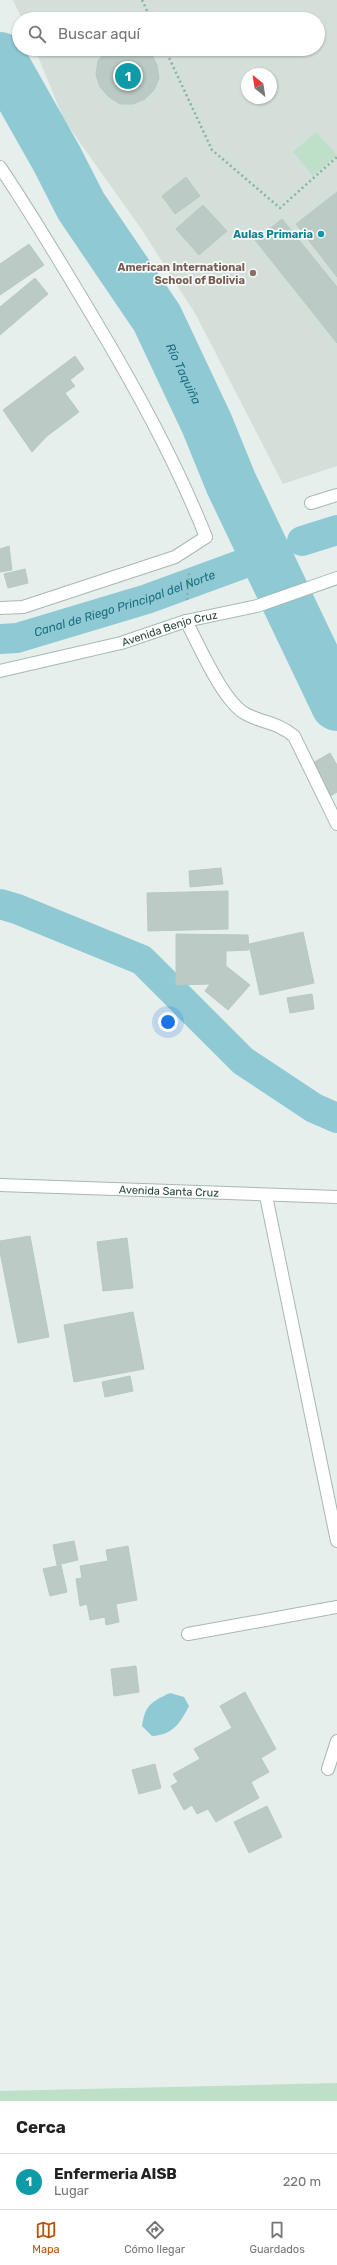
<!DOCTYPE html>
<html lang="es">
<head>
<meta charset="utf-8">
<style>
  body { margin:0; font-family:Rubik,sans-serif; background:#f6f6f6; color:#222 }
  .compass { position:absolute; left:241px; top:68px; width:36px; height:36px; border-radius:50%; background:#fff; box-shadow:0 1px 3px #0004; rotate:330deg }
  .you { position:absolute; left:168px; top:1022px; width:14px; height:14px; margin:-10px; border:3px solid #fff; border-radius:50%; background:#1a73e8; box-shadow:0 0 0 6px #1a73e833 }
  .badge { display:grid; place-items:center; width:26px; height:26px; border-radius:50%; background:#b45309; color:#fff; font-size:13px; font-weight:700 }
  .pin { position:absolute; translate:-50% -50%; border:2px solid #fff; box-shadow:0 1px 4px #0006 }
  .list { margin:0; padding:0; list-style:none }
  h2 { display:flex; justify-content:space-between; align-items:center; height:52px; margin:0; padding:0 16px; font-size:17px }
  h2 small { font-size:13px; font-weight:400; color:#767676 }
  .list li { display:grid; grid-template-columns:26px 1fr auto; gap:12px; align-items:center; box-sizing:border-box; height:56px; padding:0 16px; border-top:1px solid #e0e0e0 }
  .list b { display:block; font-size:15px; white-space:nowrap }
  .list p { margin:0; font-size:13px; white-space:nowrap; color:#767676 }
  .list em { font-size:13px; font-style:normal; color:#767676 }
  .icon { flex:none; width:22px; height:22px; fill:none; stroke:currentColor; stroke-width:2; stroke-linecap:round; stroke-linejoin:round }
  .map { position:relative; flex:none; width:337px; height:2101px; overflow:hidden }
  .search { position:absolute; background:#fff; box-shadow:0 1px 3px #0004; left:12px; right:12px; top:12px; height:44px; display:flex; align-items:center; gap:10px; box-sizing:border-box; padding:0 14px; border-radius:22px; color:#767676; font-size:15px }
  .sheet { height:108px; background:#fff }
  nav { display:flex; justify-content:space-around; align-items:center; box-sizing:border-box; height:56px; border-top:1px solid #e0e0e0; background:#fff; font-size:11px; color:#767676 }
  nav a { display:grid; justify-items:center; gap:2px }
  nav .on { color:#b45309 }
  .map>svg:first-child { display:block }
  .built { fill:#d4dfda; fill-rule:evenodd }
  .green { fill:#bfe0c8 }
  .water { fill:#8ec9d4 }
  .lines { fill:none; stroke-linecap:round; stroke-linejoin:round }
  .canal { stroke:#8ec9d4; stroke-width:30 }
  .river { stroke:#8ec9d4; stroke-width:52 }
  .building { fill:#bbcac4; stroke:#b8c9c2 }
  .lane-casing { stroke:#a8b8b2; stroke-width:14 }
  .street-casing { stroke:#a8b8b2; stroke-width:14 }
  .secondary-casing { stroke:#a4bbb3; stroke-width:14 }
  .path { stroke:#86b3a5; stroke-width:2.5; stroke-dasharray:2 3; stroke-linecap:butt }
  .lane { stroke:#fff; stroke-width:12 }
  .street { stroke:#fff; stroke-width:12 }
  .secondary { stroke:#fff; stroke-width:12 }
  .culture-dot { fill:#0f9aa8; stroke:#f7fbf9; stroke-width:1.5 }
  .education-dot { fill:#8d6e63; stroke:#f7fbf9; stroke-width:1.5 }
  .labels { text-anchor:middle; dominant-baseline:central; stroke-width:3.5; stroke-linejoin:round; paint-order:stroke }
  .culture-label { font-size:11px; font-weight:bold; fill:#0d838f; stroke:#f7fbf9; text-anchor:end }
  .education-label { font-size:11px; font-weight:bold; fill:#785e54; stroke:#f7fbf9; text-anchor:end }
  .street-label { font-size:11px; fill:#24423a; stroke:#f7fbf9 }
  .water-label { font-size:12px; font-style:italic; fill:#1c6f80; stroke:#f7fbf9 }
</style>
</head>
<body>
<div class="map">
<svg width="337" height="2101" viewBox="0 0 337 2101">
  <rect width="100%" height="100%" fill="#e6efeb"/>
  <path class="built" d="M13,0H337V466L283,484L196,315L142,230L64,120L35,49H318V19H22ZM247,74H271V98H247Z"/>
  <path class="green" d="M316,132L337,155L313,176L293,152Z
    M337,2083V2101H0V2091Z"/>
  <path class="water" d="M170,1693L184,1697L189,1706C180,1723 173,1735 152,1736L142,1726C145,1705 151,1702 170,1693Z"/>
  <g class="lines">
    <g class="canal">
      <path d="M302,541L337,530"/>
      <path id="s1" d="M0,639L17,638L147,599L248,562"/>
      <path d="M0,904L17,909L142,960L243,1061L314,1108L337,1118"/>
    </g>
    <path class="river" id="s2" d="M0,58L57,159L81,206L157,318L207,424L231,483L337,705"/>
  </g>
  <path class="building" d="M107,49H146L151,53L157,65L159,78L154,90L145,99L133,104H120L109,97L100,87L96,75L98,61Z
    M186,177L200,196L175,214L162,196Z
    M337,192V277L296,224Z
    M203,205L227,231L199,255L176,229Z
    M282,219L337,287V343L255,240Z
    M29,244L44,265L0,295V264Z
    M35,278L48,294L0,335V307Z
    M75,356L84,369L70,380L75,386L65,393L79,412L47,436L32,452L3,410Z
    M9,546L12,570L0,572V549Z
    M25,569L28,583L8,588L4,574Z
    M330,753L337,765V792L329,797L311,764Z
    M221,868L223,884L190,887L189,871Z
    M228,891V929L148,931L147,893Z
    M303,932L314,983L260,995L249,944Z
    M176,934L248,935L249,950L226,951V966L250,985L228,1010L205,991L210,984L176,985Z
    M312,994L314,1009L290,1013L287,998Z
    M30,1236L49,1337L18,1343L0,1252V1241Z
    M127,1238L133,1288L103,1291L97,1242Z
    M133,1312L144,1369L74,1382L64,1325Z
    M130,1376L133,1391L105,1397L102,1382Z
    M74,1541L78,1560L57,1565L53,1545Z
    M128,1546L137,1600L116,1604L119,1622L106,1625L105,1617L90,1620L87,1604L80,1606L76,1579L82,1578L80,1566L108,1561L106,1550Z
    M61,1565L67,1592L50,1596L43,1569Z
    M136,1666L139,1692L114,1696L111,1669Z
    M245,1692L276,1749L261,1758L269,1772L251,1782L259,1798L216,1822L208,1809L197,1814L192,1805L184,1810L171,1786L178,1782L173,1774L200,1759L194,1749L232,1728L220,1706Z
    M155,1764L161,1788L139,1794L132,1770Z
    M267,1806L282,1837L249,1853L234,1822Z"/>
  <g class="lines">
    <g class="lane-casing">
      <path id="lane" d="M0,167C35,219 67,273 99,327C139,394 177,464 206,537
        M311,503L337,495
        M266,1196L337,1541
        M188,1634L337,1607
        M328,1769L337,1741"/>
    </g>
    <g class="street-casing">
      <g id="street">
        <path d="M0,608L23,607L175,557L206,537"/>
        <path d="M186,621C199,645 223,702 246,714C265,724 275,721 294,736L337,824"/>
        <path id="s3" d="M0,1185L337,1197"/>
      </g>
    </g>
    <g class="secondary-casing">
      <g id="secondary">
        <path id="s4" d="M0,671L121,643L186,621L257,606L337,578"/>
      </g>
    </g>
    <path class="path" d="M142,0L151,19
      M165,49L212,150L280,208L337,157
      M187,600L189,573"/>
    <use href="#lane" class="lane"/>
    <use href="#street" class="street"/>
    <use href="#secondary" class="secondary"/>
  </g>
  <circle class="culture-dot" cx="321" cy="234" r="4"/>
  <circle class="education-dot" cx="253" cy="273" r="4"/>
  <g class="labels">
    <g class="culture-label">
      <text x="313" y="234">Aulas Primaria</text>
    </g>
    <g class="education-label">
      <text x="245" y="267">American International<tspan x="245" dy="13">School of Bolivia</tspan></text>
    </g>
    <g class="street-label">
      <text stroke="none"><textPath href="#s4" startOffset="175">Avenida Benjo Cruz</textPath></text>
      <text stroke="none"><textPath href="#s3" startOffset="169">Avenida Santa Cruz</textPath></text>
    </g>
    <g class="water-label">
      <text stroke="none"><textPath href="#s2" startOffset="366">Río Taquiña</textPath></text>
      <text stroke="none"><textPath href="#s1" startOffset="130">Canal de Riego Principal del Norte</textPath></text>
    </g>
  </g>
</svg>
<svg class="compass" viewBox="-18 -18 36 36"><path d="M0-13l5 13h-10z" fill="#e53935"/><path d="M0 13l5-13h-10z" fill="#767676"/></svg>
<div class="you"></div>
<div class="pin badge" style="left:128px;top:76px;background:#0f9aa8">1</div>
<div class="search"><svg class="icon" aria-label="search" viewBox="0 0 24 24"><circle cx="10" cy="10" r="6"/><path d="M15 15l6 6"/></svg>Buscar aquí</div>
</div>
<section class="sheet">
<h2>Cerca<small></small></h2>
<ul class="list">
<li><span class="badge" style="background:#0f9aa8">1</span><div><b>Enfermeria AISB</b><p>Lugar</p></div><em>220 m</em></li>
</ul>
</section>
<nav>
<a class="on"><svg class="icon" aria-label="map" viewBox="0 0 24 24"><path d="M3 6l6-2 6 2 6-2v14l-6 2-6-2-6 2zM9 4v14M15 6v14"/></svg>Mapa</a>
<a><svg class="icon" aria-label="directions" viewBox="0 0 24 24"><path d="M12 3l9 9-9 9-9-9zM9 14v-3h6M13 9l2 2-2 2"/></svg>Cómo llegar</a>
<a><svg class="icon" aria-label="saved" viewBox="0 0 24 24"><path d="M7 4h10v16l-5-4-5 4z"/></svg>Guardados</a>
</nav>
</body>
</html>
